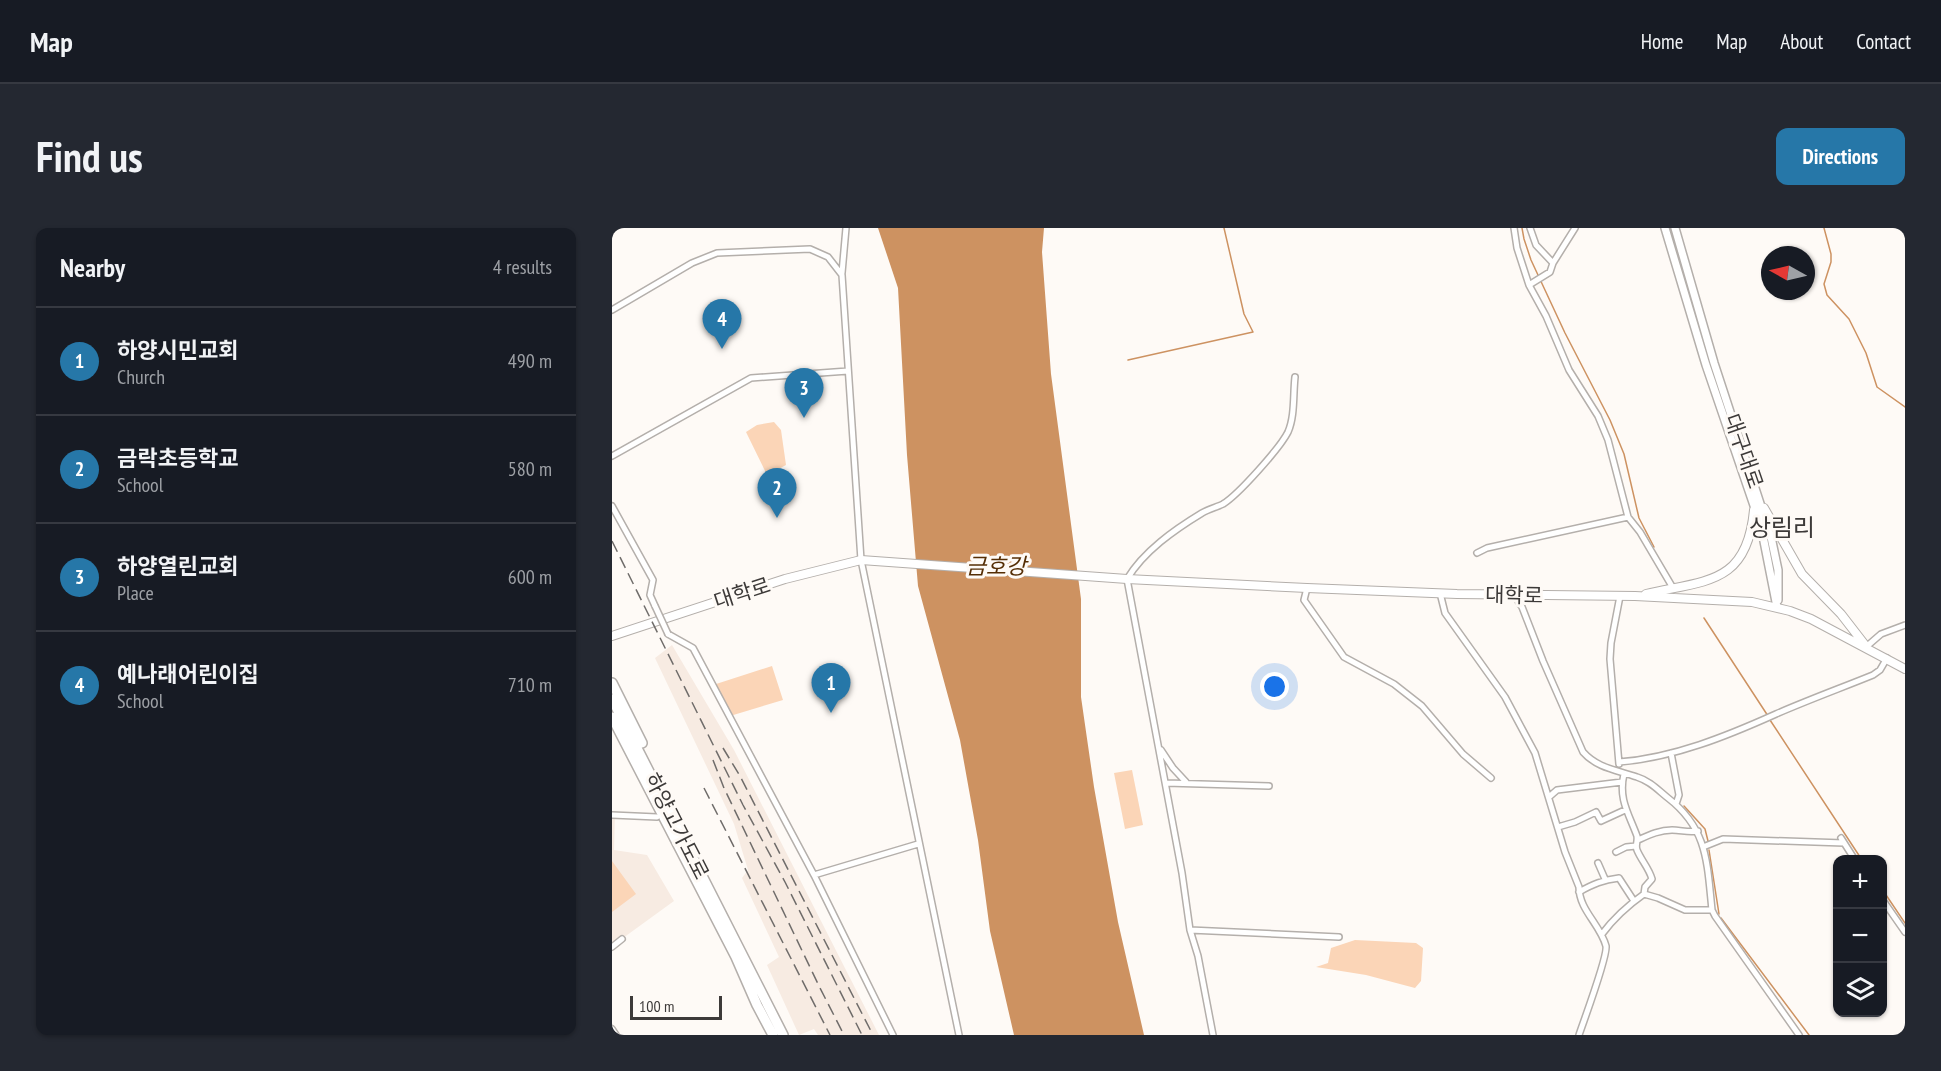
<!DOCTYPE html>
<html lang="en">
<head>
<meta charset="utf-8">
<style>
  body { margin:0; font-family:"PT Sans Narrow","Noto Sans KR",sans-serif; background:#242831; color:#f1f3f6 }
  .controls { position:absolute; right:18px; bottom:18px; display:grid; overflow:hidden; border-radius:12px; box-shadow:0 2px 4px #0004 }
  .controls button { width:54px; height:54px; display:grid; place-items:center; padding:0; border:0; border-bottom:2px solid #363941; background:#171b24; color:#f1f3f6; font:30px sans-serif }
  .compass { position:absolute; left:1149px; top:18px; width:54px; height:54px; border-radius:50%; background:#171b24; box-shadow:0 2px 4px #0004; rotate:278deg }
  .scale { position:absolute; left:18px; bottom:15px; width:92px; box-sizing:border-box; padding-left:6px; border:3px solid #3d3a39; border-top:0; font-size:16px; line-height:21px; white-space:nowrap; color:#3d3a39; -webkit-text-stroke:4px #fefaf6; paint-order:stroke }
  .you { position:absolute; left:663px; top:459px; width:21px; height:21px; margin:-15px; border:4px solid #fff; border-radius:50%; background:#1a73e8; box-shadow:0 0 0 9px #1a73e833 }
  .badge { display:grid; place-items:center; width:39px; height:39px; border-radius:50%; background:#2677a8; color:#fff; font-size:20px; font-weight:700 }
  .pin { position:absolute; translate:-50% -50px; filter:drop-shadow(0 2px 3px #0008) }
  .pin::after { content:''; position:absolute; top:32px; width:21px; height:18px; background:inherit; clip-path:polygon(0 0,100% 0,50% 100%) }
  .list { margin:0; padding:0; list-style:none }
  h2 { display:flex; justify-content:space-between; align-items:center; height:78px; margin:0; padding:0 24px; font-size:26px }
  h2 small { font-size:20px; font-weight:400; color:#9ea1a6 }
  .list li { display:grid; grid-template-columns:39px 1fr auto; gap:18px; align-items:center; box-sizing:border-box; height:108px; padding:0 24px; border-top:2px solid #363941 }
  .list b { display:block; font-size:22px; white-space:nowrap }
  .list p { margin:0; font-size:20px; white-space:nowrap; color:#9ea1a6 }
  .list em { font-size:20px; font-style:normal; color:#9ea1a6 }
  .icon { flex:none; width:33px; height:33px; fill:none; stroke:currentColor; stroke-width:2; stroke-linecap:round; stroke-linejoin:round }
  .map { position:relative; flex:none; width:1293px; height:807px; overflow:hidden; border-radius:12px }
  header { display:flex; align-items:center; gap:36px; box-sizing:border-box; height:84px; padding:0 30px; background:#171b24; border-bottom:2px solid #363941 }
  header strong { font-size:28px }
  nav { display:flex; gap:33px; margin-inline-start:auto; font-size:21px }
  .intro { display:flex; align-items:center; justify-content:space-between; box-sizing:border-box; height:144px; padding:0 36px }
  h1 { margin:0; font-size:42px }
  .button { padding:15px 27px; border-radius:12px; background:#2677a8; color:#fff; font-size:21px; font-weight:700 }
  main { display:flex; gap:36px; padding:0 36px }
  aside { flex:1; background:#171b24; border-radius:12px; box-shadow:0 2px 4px #0004 }
  .map>svg:first-child { display:block }
  .built { fill:#f7ebe2 }
  .green { fill:#fbd5b7 }
  .water { fill:#cd9261 }
  .lines { fill:none; stroke-linecap:round; stroke-linejoin:round }
  .stream { stroke:#cd9261; stroke-width:1.5 }
  .minor-casing { stroke:#b4afab; stroke-width:8 }
  .tertiary-casing { stroke:#b4afab; stroke-width:10 }
  .secondary-casing { stroke:#b4afab; stroke-width:10 }
  .primary-casing { stroke:#b4afab; stroke-width:12 }
  .minor { stroke:#fff; stroke-width:5 }
  .tertiary { stroke:#fff; stroke-width:7 }
  .secondary { stroke:#fff; stroke-width:8 }
  .primary { stroke:#fff; stroke-width:9 }
  .rail { stroke:#6f6c6a; stroke-width:1.5; stroke-dasharray:12 6; stroke-linecap:butt }
  .minor-bridge-casing { stroke:#b4afab; stroke-width:8; stroke-linecap:butt }
  .minor-bridge { stroke:#fff; stroke-width:5 }
  .labels { text-anchor:middle; dominant-baseline:central; stroke-width:6; stroke-linejoin:round; paint-order:stroke }
  .street-label { font-size:21px; fill:#3d3a39; stroke:#fefaf6 }
  .water-label { font-size:22px; font-style:italic; fill:#552e05; stroke:#fefaf6 }
  .quarter-label { font-size:24px; fill:#3d3a39; stroke:#fefaf6 }
</style>
</head>
<body>
<header>
<strong>Map</strong>
<nav><a>Home</a><a>Map</a><a>About</a><a>Contact</a></nav>
</header>
<div class="intro"><h1>Find us</h1><a class="button">Directions</a></div>
<main>
<aside>
<h2>Nearby<small>4 results</small></h2>
<ul class="list">
<li><span class="badge">1</span><div><b>하양시민교회</b><p>Church</p></div><em>490 m</em></li>
<li><span class="badge">2</span><div><b>금락초등학교</b><p>School</p></div><em>580 m</em></li>
<li><span class="badge">3</span><div><b>하양열린교회</b><p>Place</p></div><em>600 m</em></li>
<li><span class="badge">4</span><div><b>예나래어린이집</b><p>School</p></div><em>710 m</em></li>
</ul>
</aside>
<div class="map">
<svg width="1293" height="807" viewBox="0 0 1293 807">
  <rect width="100%" height="100%" fill="#fefaf6"/>
  <path class="built" d="M60,417L122,522L267,807H206L202,801L187,807L155,737L167,729L130,650L136,642L122,596L43,430Z
    M0,586H3L2,622L35,627L62,673L0,718Z"/>
  <path class="green" d="M162,194L169,202L174,237L155,247L134,204L145,197Z
    M160,438L171,472L118,488L101,457Z
    M520,542L531,597L513,601L502,545Z
    M0,633L24,666L0,684Z
    M743,712L804,715L811,720L809,753L803,760L754,747L704,739L716,735L719,720Z"/>
  <path class="water" d="M266,0H432L430,24L439,146L469,371V469L482,559L506,694L532,807H402L378,703L366,612L348,512L306,358L295,227L286,60Z"/>
  <g class="lines">
    <path class="stream" d="M910,0L912,11L919,32L953,105L998,192L1012,226L1027,290L1042,319
      M1212,0L1219,26V34L1212,56L1215,67L1237,91L1254,125L1265,159L1293,179
      M516,132L641,104L632,86L612,0
      M1092,390L1156,488
      M1158,492L1250,632
      M1072,578L1093,601L1096,613
      M1097,622L1107,686
      M1270,661L1293,695
      M1109,690L1197,807"/>
    <g class="minor-casing">
      <path id="minor" d="M902,0L905,20L917,57L934,88L957,142L986,188L996,212L1016,289L1028,304L1061,360
        M918,0L924,17L941,35
        M230,45L234,0
        M917,57L938,44L941,35L963,0
        M0,82L80,35L105,25L198,21L216,29L230,47L249,332L347,807
        M683,149C681,167 683,188 676,204C668,220 626,267 611,276C605,279 597,281 590,285C562,302 532,323 515,351L570,645L578,702L727,709
        M0,228L139,150L236,143
        M0,278L41,352L38,367L43,378
        M865,325L875,320L1016,289
        M695,360L692,372L732,429L782,456L810,478L851,526L879,550
        M828,365L833,385L893,469L923,525L953,624L967,659C967,682 988,696 994,718C996,728 972,792 967,807
        M902,367L910,379L931,433L971,524C986,541 1006,542 1025,549C1038,553 1046,562 1056,570C1096,601 1095,635 1100,682L1103,688L1187,807
        M56,406L81,420L202,647L281,807
        M1254,419L1269,406L1293,397
        M549,522L561,540L574,554
        M1059,525L1067,567L1064,576
        M1007,534C1061,530 1115,508 1164,486C1196,472 1229,460 1261,447L1268,442L1275,430
        M1007,536L998,431L999,415L1008,368
        M1012,546C1006,571 1017,586 1025,608C1026,614 1023,617 1025,622C1029,632 1037,640 1040,651L1033,659L1032,666
        M554,555L657,558
        M937,569L945,562L1010,554
        M0,587L45,589
        M946,599L963,594L984,584L989,593L1013,582
        M1229,610L1243,632
        M1026,612C1037,607 1047,602 1060,602C1069,602 1077,605 1086,603
        M1091,619L1111,611L1232,615
        M1004,624L1014,619L1024,618
        M986,635L993,651
        M202,647L306,616
        M967,664C981,656 991,652 1007,650L1022,673
        M1270,671L1293,704
        M578,702L586,728L601,807
        M990,706C1002,690 1015,678 1032,666L1046,670L1073,682H1100
        M0,719L10,711
        M0,801L4,807"/>
    </g>
    <g class="tertiary-casing">
      <path id="tertiary" d="M1053,0L1094,137L1149,298L1165,379
        M1063,0L1102,135L1159,309L1166,342V372"/>
    </g>
    <g class="secondary-casing">
      <path id="secondary" d="M1152,280L1190,346L1229,386L1253,417
        M1034,366C1094,352 1135,357 1142,282
        M0,408L173,351L249,332L515,351L695,360L845,366L1023,368L1140,374L1178,383L1199,391L1293,441"/>
    </g>
    <g class="primary-casing">
      <path id="primary" d="M0,455L30,515
        M0,471L171,807
        M0,489L124,729L145,777L161,807"/>
    </g>
    <use href="#minor" class="minor"/>
    <use href="#tertiary" class="tertiary"/>
    <use href="#secondary" class="secondary"/>
    <use href="#primary" class="primary"/>
    <path class="rail" d="M0,313L131,577L173,654L250,807
      M111,520L128,548L261,807
      M101,532L112,560L207,758L232,807
      M92,560L218,807"/>
    <g class="minor-bridge-casing">
      <path id="minor-bridge" d="M43,378L56,406"/>
    </g>
    <use href="#minor-bridge" class="minor-bridge"/>
  </g>
  <g class="labels">
    <g class="street-label">
      <text transform="translate(1132 223) rotate(71)">대구대로</text>
      <text transform="translate(130 365) rotate(-18)">대학로</text>
      <text transform="translate(902 367) rotate(1)">대학로</text>
      <text transform="translate(65 598) rotate(63)">하양고가도로</text>
    </g>
    <g class="water-label">
      <text x="384" y="338">금호강</text>
    </g>
    <g class="quarter-label">
      <text x="1170" y="299">상림리</text>
    </g>
  </g>
</svg>
<div class="controls">
<button>+</button>
<button>−</button>
<button><svg class="icon" aria-label="layers" viewBox="0 0 24 24"><path d="M12 4l9 5-9 5-9-5zM3 14l9 5 9-5"/></svg></button>
</div>
<svg class="compass" viewBox="-18 -18 36 36"><path d="M0-13l5 13h-10z" fill="#e53935"/><path d="M0 13l5-13h-10z" fill="#9ea1a6"/></svg>
<div class="scale">100 m</div>
<div class="you"></div>
<div class="pin badge" style="left:219px;top:485px">1</div>
<div class="pin badge" style="left:165px;top:290px">2</div>
<div class="pin badge" style="left:192px;top:190px">3</div>
<div class="pin badge" style="left:110px;top:121px">4</div>
</div>
</main>
</body>
</html>
